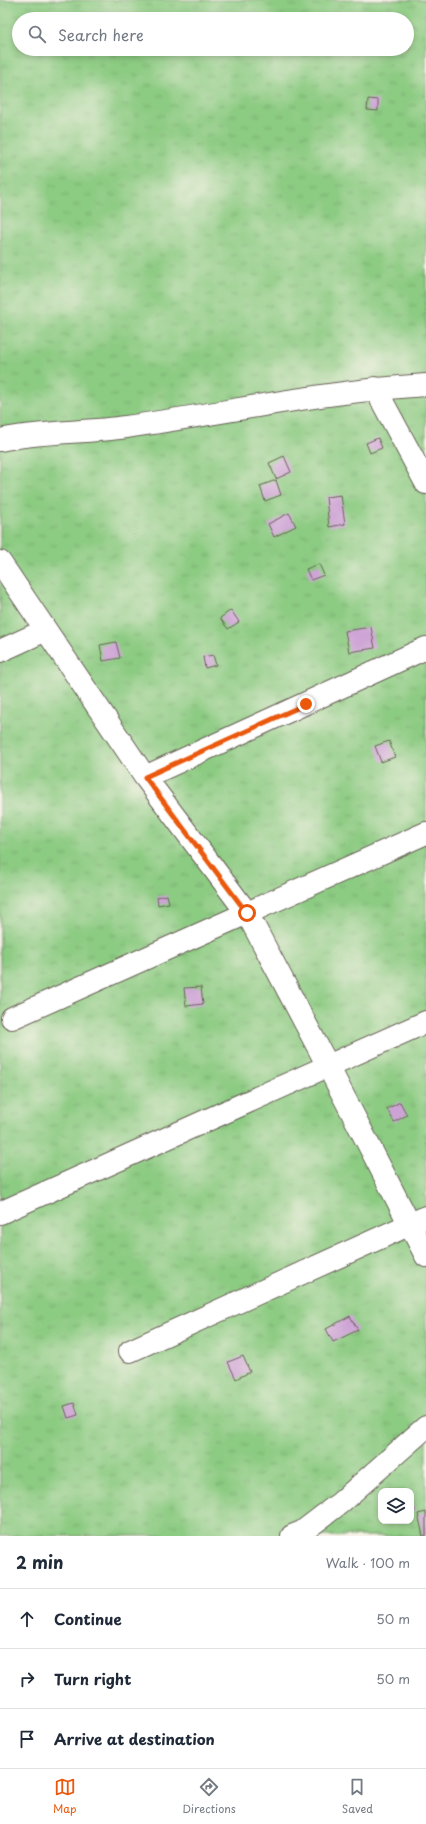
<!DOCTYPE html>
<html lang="en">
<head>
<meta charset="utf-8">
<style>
  body { margin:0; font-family:"Playpen Sans",sans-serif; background:#f2f2f3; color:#1f2937 }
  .controls { position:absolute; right:12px; bottom:12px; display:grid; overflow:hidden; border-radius:8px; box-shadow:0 2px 6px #0003 }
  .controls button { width:36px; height:36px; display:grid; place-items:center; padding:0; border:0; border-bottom:1px solid #e0e1e3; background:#fff; color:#1f2937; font:20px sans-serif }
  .stop { position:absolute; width:12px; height:12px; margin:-9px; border:3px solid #ea580c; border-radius:50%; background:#fff }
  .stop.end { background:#ea580c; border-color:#fff; box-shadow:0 1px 4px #0008 }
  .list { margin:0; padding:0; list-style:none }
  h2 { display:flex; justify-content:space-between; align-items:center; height:52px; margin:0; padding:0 16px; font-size:17px }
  h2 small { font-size:13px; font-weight:400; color:#747a83 }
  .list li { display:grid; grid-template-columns:26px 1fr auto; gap:12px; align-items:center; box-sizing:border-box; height:60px; padding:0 16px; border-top:1px solid #e0e1e3 }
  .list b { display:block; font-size:15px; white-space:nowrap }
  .list em { font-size:13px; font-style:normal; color:#747a83 }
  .icon { flex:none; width:22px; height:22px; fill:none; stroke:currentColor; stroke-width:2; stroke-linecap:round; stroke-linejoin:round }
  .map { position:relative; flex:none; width:426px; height:1536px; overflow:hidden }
  .search { position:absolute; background:#fff; box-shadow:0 2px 6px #0003; left:12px; right:12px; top:12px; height:44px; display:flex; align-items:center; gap:10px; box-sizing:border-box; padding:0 14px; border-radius:22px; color:#747a83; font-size:15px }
  .sheet { height:232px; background:#fff }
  nav { display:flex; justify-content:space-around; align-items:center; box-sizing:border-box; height:56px; border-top:1px solid #e0e1e3; background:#fff; font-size:11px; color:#747a83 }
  nav a { display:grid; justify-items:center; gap:2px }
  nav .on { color:#ea580c }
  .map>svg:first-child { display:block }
  .grass { fill:url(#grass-tufts); stroke:#54744f; fill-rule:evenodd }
  .building { fill:#cda3d5 }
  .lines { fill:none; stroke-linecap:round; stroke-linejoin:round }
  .street-casing { stroke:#686056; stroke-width:24 }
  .street { stroke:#fff; stroke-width:22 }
  .route { stroke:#ea580c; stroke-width:5 }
</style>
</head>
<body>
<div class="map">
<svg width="426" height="1536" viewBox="0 0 426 1536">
  <defs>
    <pattern id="grass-tufts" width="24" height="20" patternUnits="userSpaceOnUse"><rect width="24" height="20" fill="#8ccb82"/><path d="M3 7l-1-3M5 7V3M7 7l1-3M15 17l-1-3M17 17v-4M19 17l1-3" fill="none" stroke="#78ae70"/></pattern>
  </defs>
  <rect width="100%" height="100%" fill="#f7f3e8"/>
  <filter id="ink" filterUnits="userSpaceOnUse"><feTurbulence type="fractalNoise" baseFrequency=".025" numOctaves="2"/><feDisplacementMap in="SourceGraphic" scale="8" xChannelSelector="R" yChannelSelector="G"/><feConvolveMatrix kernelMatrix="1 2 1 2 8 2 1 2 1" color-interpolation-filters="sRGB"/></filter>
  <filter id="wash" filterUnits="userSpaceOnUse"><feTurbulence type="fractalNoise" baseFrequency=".012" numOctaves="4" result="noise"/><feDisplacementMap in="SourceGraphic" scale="16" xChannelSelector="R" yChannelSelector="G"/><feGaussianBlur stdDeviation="0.9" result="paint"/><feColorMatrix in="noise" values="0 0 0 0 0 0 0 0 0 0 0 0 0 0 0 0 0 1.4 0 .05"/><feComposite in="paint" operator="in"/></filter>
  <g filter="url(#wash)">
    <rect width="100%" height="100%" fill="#f4dec3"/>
    <path class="grass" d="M0,0H426V1536H0ZM19,19H407V49H19ZM381,1491H411V1521H381Z"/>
    <g id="blocks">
      <path class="building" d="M368,99L378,100V111L367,110Z
        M378,438L382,448L370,453L366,443Z
        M284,456L291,472L276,479L269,463Z
        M276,480L281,495L265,501L260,486Z
        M341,495L345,524L329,527L326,497Z
        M289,513L296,526L274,537L268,524Z
        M319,564L324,575L311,580L306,569Z
        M231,610L239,622L228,629L220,618Z
        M371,627L375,648L349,652L345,631Z
        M116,642L120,658L103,661L100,645Z
        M213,655L216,665L205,668L203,657Z
        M389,741L395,757L381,762L375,746Z
        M167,895L169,903L158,905L157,897Z
        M201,987L203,1004L186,1006L184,988Z
        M400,1102L407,1115L394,1122L387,1109Z
        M350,1316L358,1330L333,1342L326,1329Z
        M243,1356L250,1372L236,1379L228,1362Z
        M74,1403L78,1415L68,1418L64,1406Z
        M412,1501L415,1511L411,1512V1502Z
        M426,1512V1536H423L418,1514Z"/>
    </g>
  </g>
  <g filter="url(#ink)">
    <use href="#blocks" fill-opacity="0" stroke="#686056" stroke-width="1"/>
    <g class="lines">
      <g class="street-casing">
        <path id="street" d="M375,388L426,483
          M0,440C41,431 84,433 126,427C226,413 325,391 426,385
          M0,562L145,777
          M426,648L145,777L247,913L328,1066L426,1256
          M0,651L46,630
          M12,1018L426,833
          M0,1213L426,1022
          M130,1351L426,1217
          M292,1536L302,1532L340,1503L426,1427"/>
      </g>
      <use href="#street" class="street"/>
    </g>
  </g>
  <g class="lines" filter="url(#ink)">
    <path class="route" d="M247,913L145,777L306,704"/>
  </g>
</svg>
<div class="controls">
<button><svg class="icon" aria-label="layers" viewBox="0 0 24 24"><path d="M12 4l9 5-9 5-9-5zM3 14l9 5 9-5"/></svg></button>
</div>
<div class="stop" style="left:247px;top:913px"></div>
<div class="stop end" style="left:306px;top:704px"></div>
<div class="search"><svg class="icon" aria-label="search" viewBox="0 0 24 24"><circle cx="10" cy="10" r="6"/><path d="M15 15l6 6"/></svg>Search here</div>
</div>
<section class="sheet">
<h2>2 min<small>Walk · 100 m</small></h2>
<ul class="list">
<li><svg class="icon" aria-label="ahead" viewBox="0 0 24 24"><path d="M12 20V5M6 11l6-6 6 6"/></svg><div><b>Continue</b></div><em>50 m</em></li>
<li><svg class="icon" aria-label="right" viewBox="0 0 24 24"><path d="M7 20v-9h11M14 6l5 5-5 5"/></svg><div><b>Turn right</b></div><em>50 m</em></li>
<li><svg class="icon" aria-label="arrive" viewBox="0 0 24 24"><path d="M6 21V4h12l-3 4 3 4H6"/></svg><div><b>Arrive at destination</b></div></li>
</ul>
</section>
<nav>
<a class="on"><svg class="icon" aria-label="map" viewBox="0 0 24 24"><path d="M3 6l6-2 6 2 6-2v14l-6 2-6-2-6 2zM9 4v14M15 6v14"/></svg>Map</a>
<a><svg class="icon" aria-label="directions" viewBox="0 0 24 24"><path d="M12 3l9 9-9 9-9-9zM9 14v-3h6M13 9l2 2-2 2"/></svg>Directions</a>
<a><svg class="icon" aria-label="saved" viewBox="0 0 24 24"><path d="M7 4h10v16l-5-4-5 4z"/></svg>Saved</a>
</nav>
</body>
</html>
